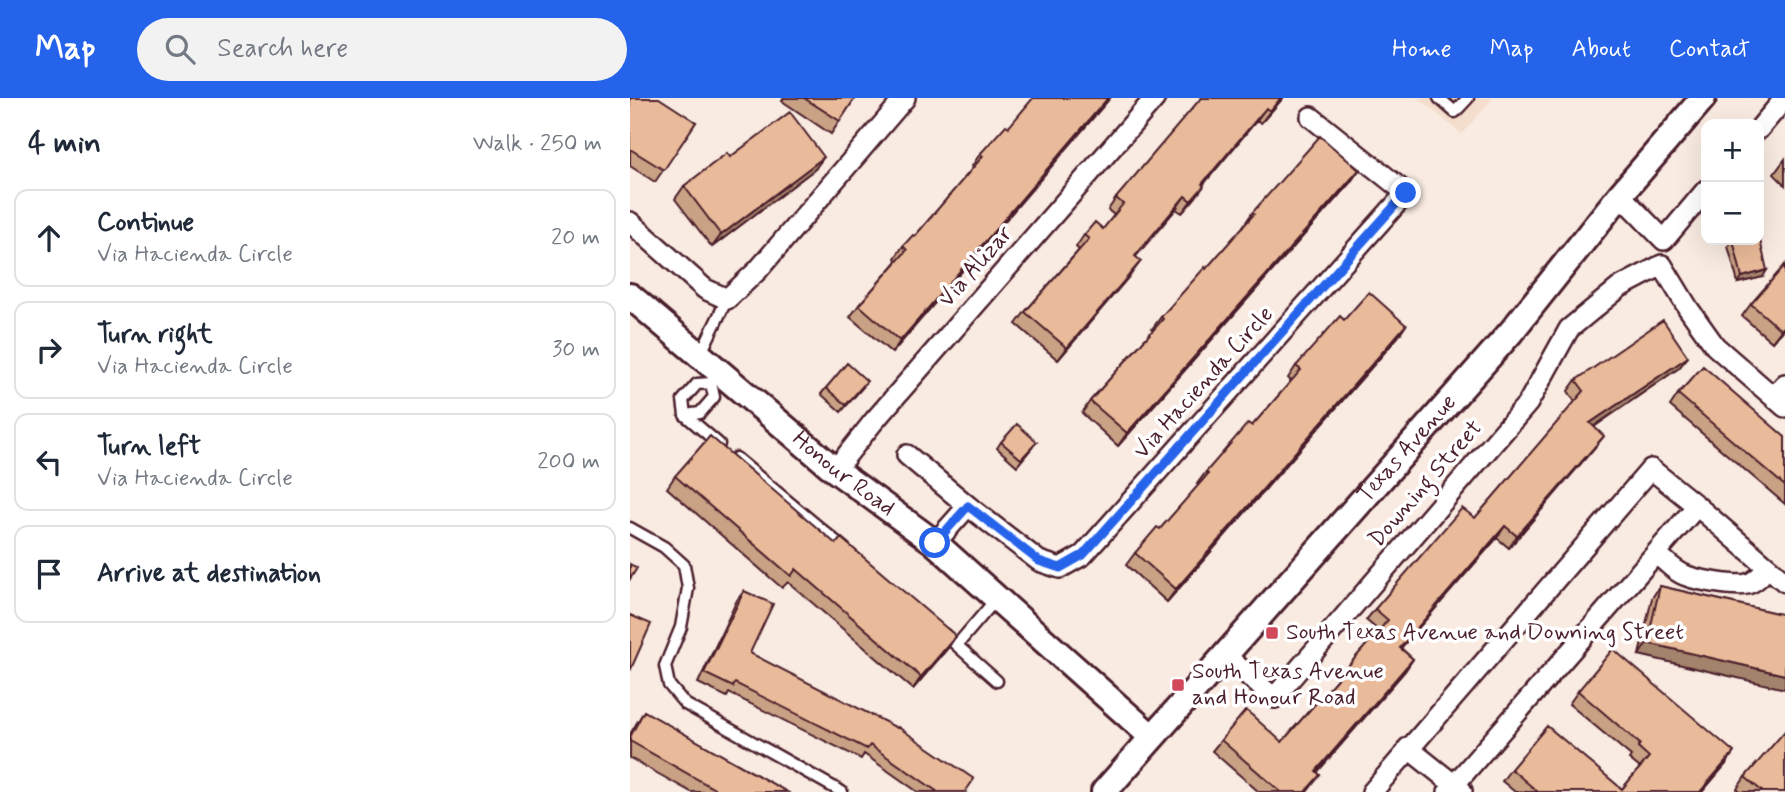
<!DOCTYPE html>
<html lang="en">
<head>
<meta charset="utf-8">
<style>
  body { margin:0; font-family:Mynerve,sans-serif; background:#f2f2f3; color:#1f2937 }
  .controls { position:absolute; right:21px; top:21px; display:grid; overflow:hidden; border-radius:14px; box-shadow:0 7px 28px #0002 }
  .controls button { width:63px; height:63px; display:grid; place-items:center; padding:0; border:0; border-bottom:2px solid #e0e1e3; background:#fff; color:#1f2937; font:35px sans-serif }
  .stop { position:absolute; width:21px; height:21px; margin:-16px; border:5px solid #2563eb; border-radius:50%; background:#fff }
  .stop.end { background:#2563eb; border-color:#fff; box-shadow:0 2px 7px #0008 }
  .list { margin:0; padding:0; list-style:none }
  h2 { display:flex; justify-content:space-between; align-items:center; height:91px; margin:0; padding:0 28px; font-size:30px }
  h2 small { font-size:23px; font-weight:400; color:#747a83 }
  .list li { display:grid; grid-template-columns:46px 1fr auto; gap:21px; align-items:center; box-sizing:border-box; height:98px; margin:0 14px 14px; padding:0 14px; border:2px solid #e0e1e3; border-radius:14px }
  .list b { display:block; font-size:26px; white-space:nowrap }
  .list p { margin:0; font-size:23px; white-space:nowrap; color:#747a83 }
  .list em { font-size:23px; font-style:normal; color:#747a83 }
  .icon { flex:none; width:38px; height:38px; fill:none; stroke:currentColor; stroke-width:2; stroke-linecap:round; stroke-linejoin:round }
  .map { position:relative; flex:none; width:1155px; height:694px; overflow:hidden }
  header { display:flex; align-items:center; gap:42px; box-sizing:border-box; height:98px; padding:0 35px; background:#2563eb; color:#fff }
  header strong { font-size:33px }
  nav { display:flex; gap:38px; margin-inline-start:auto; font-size:24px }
  .search { width:490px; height:63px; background:#f2f2f3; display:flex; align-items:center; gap:18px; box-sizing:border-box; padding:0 24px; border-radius:38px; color:#747a83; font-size:26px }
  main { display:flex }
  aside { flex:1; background:#fff }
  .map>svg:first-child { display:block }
  .built { fill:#f4ddcc }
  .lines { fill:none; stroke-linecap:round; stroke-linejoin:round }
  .service-casing { stroke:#4a1f2b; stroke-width:15 }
  .minor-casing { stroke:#4a1f2b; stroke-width:24 }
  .tertiary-casing { stroke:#4a1f2b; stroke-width:30 }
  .service { stroke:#fff; stroke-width:10 }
  .minor { stroke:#fff; stroke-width:19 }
  .tertiary { stroke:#fff; stroke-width:24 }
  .wall { fill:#c9a184; stroke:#4a1f2b; stroke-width:2 }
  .shaded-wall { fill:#a4836c; stroke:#4a1f2b; stroke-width:2 }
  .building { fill:#eabb9a; stroke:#4a1f2b; stroke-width:2 }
  .route { stroke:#2563eb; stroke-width:9 }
  .poi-dot { fill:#d1495b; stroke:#fff; stroke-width:2.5 }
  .labels { text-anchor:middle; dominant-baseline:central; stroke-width:7; stroke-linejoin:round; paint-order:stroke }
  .street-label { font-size:23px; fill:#4a1f2b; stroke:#fff }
  .poi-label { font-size:23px; fill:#4a1f2b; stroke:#fff; text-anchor:start }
</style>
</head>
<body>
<header>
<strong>Map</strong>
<div class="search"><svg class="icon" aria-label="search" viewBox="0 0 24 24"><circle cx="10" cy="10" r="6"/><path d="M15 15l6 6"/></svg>Search here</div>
<nav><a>Home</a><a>Map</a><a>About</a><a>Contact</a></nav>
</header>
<main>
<aside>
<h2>4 min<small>Walk · 250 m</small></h2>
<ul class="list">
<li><svg class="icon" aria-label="ahead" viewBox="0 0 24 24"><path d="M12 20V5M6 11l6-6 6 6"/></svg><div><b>Continue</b><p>Via Hacienda Circle</p></div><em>20 m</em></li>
<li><svg class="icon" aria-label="right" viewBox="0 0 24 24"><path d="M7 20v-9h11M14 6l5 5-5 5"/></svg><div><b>Turn right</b><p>Via Hacienda Circle</p></div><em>30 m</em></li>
<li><svg class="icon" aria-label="left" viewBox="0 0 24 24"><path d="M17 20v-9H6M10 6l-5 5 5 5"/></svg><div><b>Turn left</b><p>Via Hacienda Circle</p></div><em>200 m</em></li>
<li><svg class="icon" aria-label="arrive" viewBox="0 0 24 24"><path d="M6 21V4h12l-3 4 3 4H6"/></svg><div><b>Arrive at destination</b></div></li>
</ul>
</aside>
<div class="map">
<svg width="1155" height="694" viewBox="0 0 1155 694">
  <rect width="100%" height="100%" fill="#f9ebe1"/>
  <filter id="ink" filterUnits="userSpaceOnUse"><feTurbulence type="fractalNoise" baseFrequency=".0143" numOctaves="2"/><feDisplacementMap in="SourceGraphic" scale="14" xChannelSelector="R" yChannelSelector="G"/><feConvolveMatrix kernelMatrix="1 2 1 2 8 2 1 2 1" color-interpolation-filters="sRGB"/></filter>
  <g filter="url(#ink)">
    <path class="built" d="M788,0H863L832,36Z"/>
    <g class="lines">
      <g class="service-casing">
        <path id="service" d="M809,0L825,14L838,0
          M70,257L97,201
          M81,285L84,299L70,315L55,317L53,302L67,286L81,285L89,276
          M55,317L89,346
          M106,360L215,451
          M0,430L34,449L54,467L58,490L51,529L35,568L39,587L55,606L212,694
          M314,536L367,583
          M327,547L367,500"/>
      </g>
      <g class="minor-casing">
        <path id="minor" d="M1129,31L1155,0
          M990,97L1034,142L1076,92
          M0,124L75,191L97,201L128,172L275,0
          M1144,299L1155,286
          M277,357L338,408
          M205,372L244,323L525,0
          M305,445L338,408L409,463L430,470L453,457L776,95L681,19
          M1026,455C1035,463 1045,474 1057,478C1067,482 1106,489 1117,486C1126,484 1132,476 1138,469
          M595,557L644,600L898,305L939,231L990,189L1032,167L1058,210L1085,248L1155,309
          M778,650L832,693
          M742,694L1021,371L1067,408L1155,484
          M818,694L1067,408"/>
      </g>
      <g class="tertiary-casing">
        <g id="tertiary">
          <path id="s1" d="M0,198L205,372L305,445L522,639"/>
          <path id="s2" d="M474,694L881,234L990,97L1073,0"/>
        </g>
      </g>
      <use href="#service" class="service"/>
      <use href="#minor" class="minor"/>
      <use href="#tertiary" class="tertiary"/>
    </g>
    <path class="wall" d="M0,0L66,24L25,84L0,68Z
      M154,0H225L201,36L152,3Z
      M480,0L262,255L220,219L229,207L267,163L265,160L273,148L285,138L344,69L342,68L350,56L379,29Z
      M653,0L631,25L627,22L573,87L565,100L552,115L546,111L506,158L502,175L428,262L386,226L395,214L449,152L446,149L454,137L473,131L484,117L478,112L486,100Z
      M100,59L185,71L82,149L45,101L54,88Z
      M1155,61V87L1144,76Z
      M729,72L720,85L488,348L452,315L460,303L523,232L522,231L531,219L576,171L615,127H614L622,115Z
      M1103,142L1133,179L1108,185L1098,148Z
      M1155,167V229L1142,244L1112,218L1121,206Z
      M714,222L776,227L768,239L537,504L496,467L505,455L530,431L569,387L567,386L576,374L622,328L661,283L658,280L666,268Z
      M1049,270L964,329L965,349L879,450L867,440L771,550L783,561L775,573L687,674L690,677L677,694H629L582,653L591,642L652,644L749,533L736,522L745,511L845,420L945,304L938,293L946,282Z
      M233,289L211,314L191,296L196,290Z
      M1048,296L1155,339V406L1040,308Z
      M371,344L402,350L387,368L367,350Z
      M45,378L206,446L326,538L318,550L283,591L158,484L152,490L37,390Z
      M1030,488L1155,517L1009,557L1022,500Z
      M114,493L120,555L335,694H288L234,656L231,661L99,595L97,599L68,585L107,502Z
      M948,593L1096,666L1072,694H885L872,683L881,671L992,691L1010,670L999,661L1001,658L939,606Z
      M14,613L157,694H61L0,660V636Z
      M1115,679L1155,694H1110L1107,691Z"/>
    <path class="shaded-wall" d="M478,0H480L262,255L270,243Z
      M651,0H653L631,25L640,13Z
      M636,10L627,22L563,98L572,86Z
      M194,59L185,71L82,149L91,137Z
      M729,72L720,85L488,348L497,335Z
      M574,88L565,100L552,115L561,103Z
      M555,98L546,111L496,170L505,158Z
      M511,163L502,175L428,262L437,250Z
      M1137,172L1133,179L1108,185L1112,179Z
      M776,227L768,239L537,504L546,491Z
      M1155,227V229L1142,244L1151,232Z
      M1058,259L1049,270L951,337L960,325Z
      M974,338L965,349L879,450L887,438Z
      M875,428L867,440L761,561L770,550Z
      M326,538L318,550L283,591L291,579Z
      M1017,545L1155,577V591L1009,557Z
      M783,561L775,573L678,685L686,673Z
      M1104,654L1096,666L1072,694H1070Z"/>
    <path class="building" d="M0,0H29L66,24L34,72L0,51Z
      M174,0H225L210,23Z
      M403,0H478L270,243L229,207L277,152L273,148L283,137L285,138L353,58L350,56L376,27L379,29Z
      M571,0H651L640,13L636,10L572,86L574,88L561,103L555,98L505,158L511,163L437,250L395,214L459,141L454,137L465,124L473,131L493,106L486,100Z
      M160,14L194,59L91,137L54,88L97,55L100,59Z
      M690,38L729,72L497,335L460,303L533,221L531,219L575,169L576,171L624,116L622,115Z
      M1129,138L1137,172L1112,179L1103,142H1129Z
      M1155,167V227L1151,232L1121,206Z
      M739,194L776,227L546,491L505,455L527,429L530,431L578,376L576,374L618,325L622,328L671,272L666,268L710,218L714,222Z
      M1033,222L1058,259L960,325L974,338L887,438L875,428L770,550L783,561L686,673L690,677L675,694H651L591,642L616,612L652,644L758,522L745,511L832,410L845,420L954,293L946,282Z
      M217,265L237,283L216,307L196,290Z
      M1073,268L1155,339V388L1048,296Z
      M387,326L407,344L391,361L371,344Z
      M80,338L206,446L211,440L326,538L291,579L166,471L161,478L45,378Z
      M0,466L7,470L0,481Z
      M1030,488L1155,517V577L1017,545Z
      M114,493L143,506L120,555L267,630L268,629L344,681L335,694H308L240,647L237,651L105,585L103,589L74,575Z
      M0,517L21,526L0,573Z
      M983,551L1104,654L1070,694H908L881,671L917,628L992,691L1019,659L1008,649L1010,646L948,593Z
      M14,613L157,694H90L0,643V639Z
      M1155,633V694H1133L1115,679Z"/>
  </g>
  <g class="lines" filter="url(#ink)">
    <path class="route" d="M305,445L338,408L409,463L430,470L453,457L776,95"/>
  </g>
  <g class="poi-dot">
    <rect x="635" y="528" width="14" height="14" rx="3.5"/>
    <rect x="541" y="580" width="14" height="14" rx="3.5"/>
  </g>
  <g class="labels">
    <g class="street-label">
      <text transform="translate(346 169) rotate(-49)">Via Alizar</text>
      <text transform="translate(574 285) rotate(-48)">Via Hacienda Circle</text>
      <text stroke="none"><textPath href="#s2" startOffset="458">Texas Avenue</textPath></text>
      <text stroke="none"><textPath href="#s1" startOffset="278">Honour Road</textPath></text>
      <text transform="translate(796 386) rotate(-49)">Downing Street</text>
    </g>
    <g class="poi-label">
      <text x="656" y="535">South Texas Avenue and Downing Street</text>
      <text x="562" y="574">South Texas Avenue<tspan x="562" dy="26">and Honour Road</tspan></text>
    </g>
  </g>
</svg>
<div class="controls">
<button>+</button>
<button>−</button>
</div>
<div class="stop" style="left:305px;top:445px"></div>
<div class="stop end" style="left:776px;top:95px"></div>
</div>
</main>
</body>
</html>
